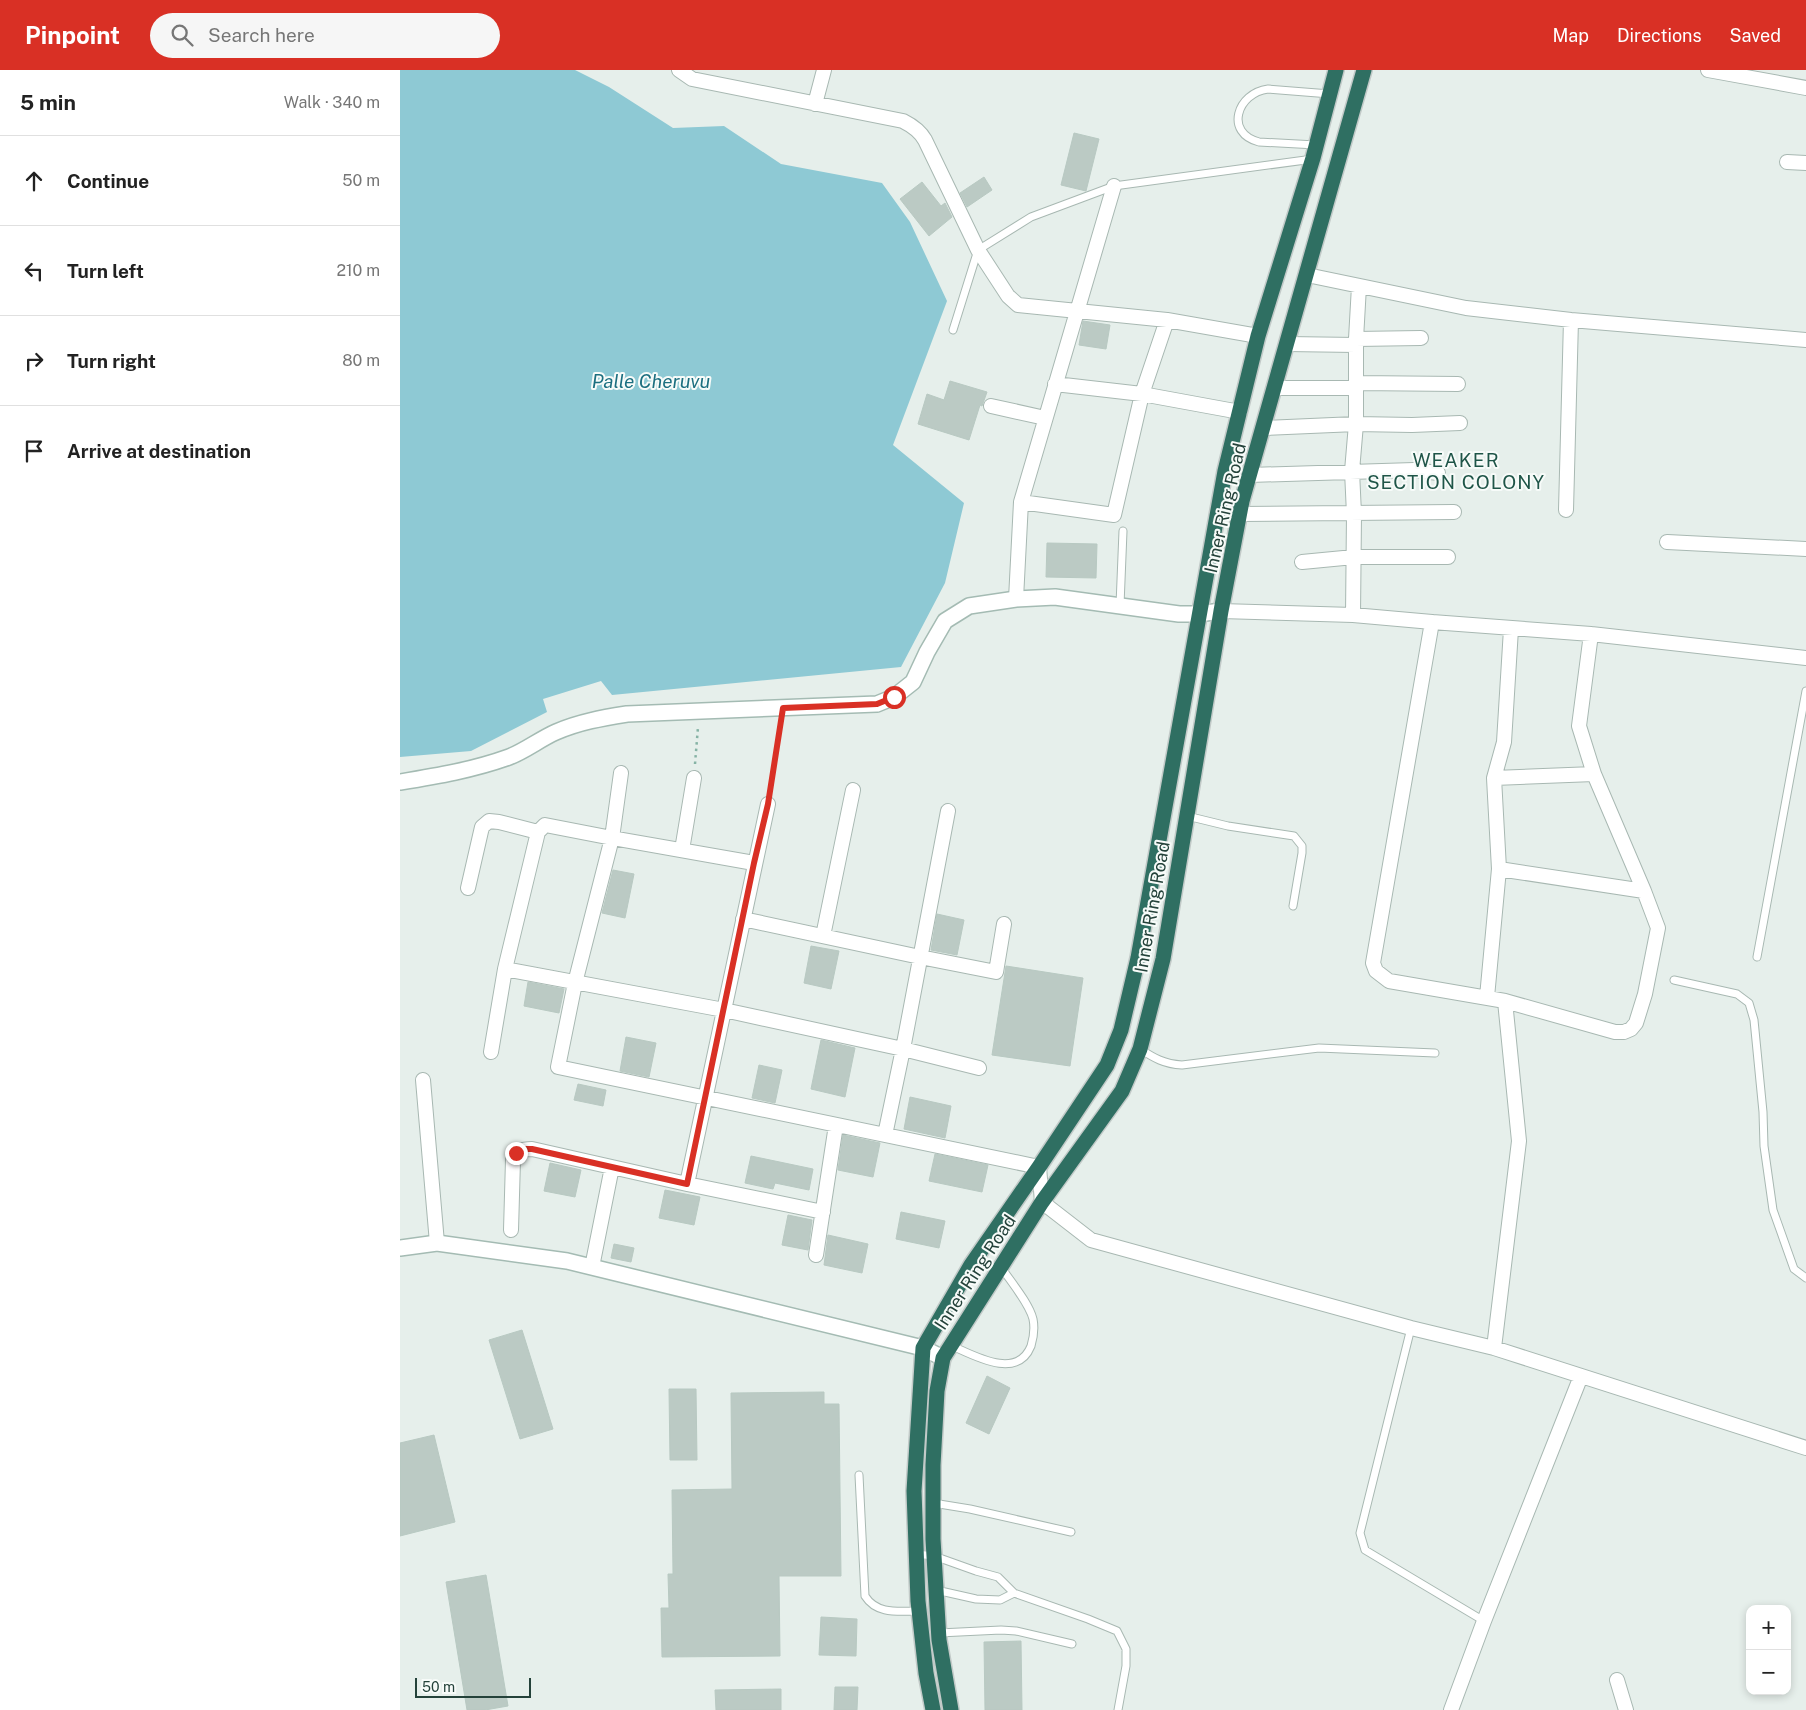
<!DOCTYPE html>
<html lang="en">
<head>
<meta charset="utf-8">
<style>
  body { margin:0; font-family:"Public Sans",sans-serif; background:#f6f6f6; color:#222 }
  .controls { position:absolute; right:15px; bottom:15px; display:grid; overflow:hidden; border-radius:10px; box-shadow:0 2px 8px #0003 }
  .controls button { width:45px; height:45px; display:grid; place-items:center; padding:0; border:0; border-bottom:1px solid #e0e0e0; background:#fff; color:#222; font:25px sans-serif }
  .scale { position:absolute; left:15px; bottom:12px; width:116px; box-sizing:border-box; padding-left:5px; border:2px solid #24423a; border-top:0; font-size:14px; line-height:18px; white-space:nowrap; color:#24423a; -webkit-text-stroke:4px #f7fbf9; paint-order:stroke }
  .stop { position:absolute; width:15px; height:15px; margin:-11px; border:4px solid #d93025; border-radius:50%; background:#fff }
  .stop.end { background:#d93025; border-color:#fff; box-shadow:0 1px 5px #0008 }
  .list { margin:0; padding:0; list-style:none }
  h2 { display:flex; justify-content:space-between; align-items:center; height:65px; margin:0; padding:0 20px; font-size:21px }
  h2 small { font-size:16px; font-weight:400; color:#767676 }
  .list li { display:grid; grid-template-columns:32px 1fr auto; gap:15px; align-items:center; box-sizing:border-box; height:90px; padding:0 20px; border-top:1px solid #e0e0e0 }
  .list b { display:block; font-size:19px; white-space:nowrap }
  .list em { font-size:16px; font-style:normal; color:#767676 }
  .icon { flex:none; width:28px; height:28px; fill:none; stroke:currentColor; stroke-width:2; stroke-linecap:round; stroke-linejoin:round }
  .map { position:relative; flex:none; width:1406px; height:1640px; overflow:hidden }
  header { display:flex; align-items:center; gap:30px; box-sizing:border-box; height:70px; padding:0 25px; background:#d93025; color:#fff }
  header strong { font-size:24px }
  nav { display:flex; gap:28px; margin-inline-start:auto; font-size:18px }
  .search { width:350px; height:45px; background:#f6f6f6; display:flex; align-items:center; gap:12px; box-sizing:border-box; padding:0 18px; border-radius:28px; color:#767676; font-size:19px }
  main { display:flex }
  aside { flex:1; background:#fff }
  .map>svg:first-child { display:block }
  .water { fill:#8ec9d4 }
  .building { fill:#bbcac4; stroke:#b8c9c2 }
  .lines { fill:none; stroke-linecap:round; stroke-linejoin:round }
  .lane-casing { stroke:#a8b8b2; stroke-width:9 }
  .street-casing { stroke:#a8b8b2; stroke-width:16 }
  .secondary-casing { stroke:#a4bbb3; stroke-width:18 }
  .highway-casing { stroke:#c2cac8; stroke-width:18 }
  .path { stroke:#86b3a5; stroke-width:2.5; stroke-dasharray:2.5 4; stroke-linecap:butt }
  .lane { stroke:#fff; stroke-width:7 }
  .street { stroke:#fff; stroke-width:14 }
  .secondary { stroke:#fff; stroke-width:15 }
  .highway { stroke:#2f6f62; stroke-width:15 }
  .route { stroke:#d93025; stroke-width:6 }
  .labels { text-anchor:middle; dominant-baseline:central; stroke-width:4; stroke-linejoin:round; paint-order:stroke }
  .street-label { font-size:18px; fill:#24423a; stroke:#f7fbf9 }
  .water-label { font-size:19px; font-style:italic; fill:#1c6f80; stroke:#f7fbf9 }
  .neighbourhood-label { font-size:19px; letter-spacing:1px; fill:#1f5548; stroke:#f7fbf9 }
</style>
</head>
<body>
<header>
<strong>Pinpoint</strong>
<div class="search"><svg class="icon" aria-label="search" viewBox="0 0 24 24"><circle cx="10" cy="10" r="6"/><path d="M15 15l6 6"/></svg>Search here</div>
<nav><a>Map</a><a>Directions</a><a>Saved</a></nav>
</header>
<main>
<aside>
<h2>5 min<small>Walk · 340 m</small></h2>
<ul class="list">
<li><svg class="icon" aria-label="ahead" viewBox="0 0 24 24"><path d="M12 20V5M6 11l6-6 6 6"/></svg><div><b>Continue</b></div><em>50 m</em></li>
<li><svg class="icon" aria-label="left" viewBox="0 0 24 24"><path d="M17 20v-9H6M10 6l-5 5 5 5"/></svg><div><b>Turn left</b></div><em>210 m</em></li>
<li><svg class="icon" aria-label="right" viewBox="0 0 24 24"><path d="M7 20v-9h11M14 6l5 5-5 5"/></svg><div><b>Turn right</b></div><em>80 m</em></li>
<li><svg class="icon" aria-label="arrive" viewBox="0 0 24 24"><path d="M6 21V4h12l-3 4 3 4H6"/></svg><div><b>Arrive at destination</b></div></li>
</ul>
</aside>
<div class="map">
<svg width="1406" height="1640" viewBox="0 0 1406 1640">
  <rect width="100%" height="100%" fill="#e6efeb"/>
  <path class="water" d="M0,0H175L209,17L273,58L324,56L381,94L482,113L510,152L547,231L493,375L564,433L545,513L501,597L212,625L201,611L143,629L147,642L71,681L0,687Z"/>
  <path class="building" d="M674,63L699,69L686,121L661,115Z
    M584,107L592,120L567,137L560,123Z
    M522,112L541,136L545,133L552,147L529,166L500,129Z
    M683,251L710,255L706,279L679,275Z
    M550,311L587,322L582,336L580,335L569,370L518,354L527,324L544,330Z
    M647,473L697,474L696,508L646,507Z
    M213,800L234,804L225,848L202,843Z
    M537,844L564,850L557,885L531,880Z
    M411,876L439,881L431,919L404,913Z
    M606,896L683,908L670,996L592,985Z
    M128,912L164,919L159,943L124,936Z
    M226,967L256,973L249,1007L220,1001Z
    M421,970L455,978L445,1027L411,1019Z
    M359,995L382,1000L375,1033L352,1028Z
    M178,1014L206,1020L203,1036L174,1030Z
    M510,1027L551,1036L545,1068L504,1059Z
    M443,1065L480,1073L473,1107L438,1100Z
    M535,1084L588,1095L582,1122L529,1111Z
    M351,1086L413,1099L409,1120L375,1113L373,1119L345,1113Z
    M150,1093L181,1100L175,1127L144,1121Z
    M265,1120L300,1127L294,1155L259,1148Z
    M501,1142L545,1151L539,1178L496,1169Z
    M388,1145L412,1150L408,1180L382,1175Z
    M428,1165L468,1174L462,1203L424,1195Z
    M214,1174L234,1178L231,1192L211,1188Z
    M122,1260L153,1359L120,1369L89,1270Z
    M587,1306L610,1318L589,1364L566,1353Z
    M269,1319H296L297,1390H270Z
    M424,1322V1334H439L441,1506H379L380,1586L262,1587L261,1538H269L268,1504H273L272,1420L332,1419L331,1323Z
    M34,1365L55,1452L0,1466V1373Z
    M86,1505L108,1636L85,1640H67L46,1512Z
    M421,1547L457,1549L456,1586L419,1585Z
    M621,1571L622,1640H585L584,1572Z
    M435,1617H458L457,1640H434Z
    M381,1619V1640H316L315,1620Z"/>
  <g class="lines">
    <g class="lane-casing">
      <path id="lane" d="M916,75L859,72C824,63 837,23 868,19L930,24
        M553,260L578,180L631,147L714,116L913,89
        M720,535L723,461
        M787,746L828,756L894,766L902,776V783L893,836
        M1357,887L1406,621
        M1274,910L1337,924L1349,933L1354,950L1363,1042L1364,1076L1373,1140L1394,1199L1406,1208
        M740,979C754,988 764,994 782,995L919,978L1035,983
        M1011,1258L960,1463L965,1480L1084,1551
        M550,1275C573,1285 617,1311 631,1276C634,1266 635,1259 633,1249C629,1233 611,1212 601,1197
        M459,1405L465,1526C477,1545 499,1541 519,1541
        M533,1433L570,1439L671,1462
        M516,1484L534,1486L576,1501L598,1507L614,1523L688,1549L717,1561L726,1579V1596L718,1640
        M536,1520L576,1529L600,1530L614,1523
        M539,1563L601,1560L616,1561L672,1574"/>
    </g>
    <g class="street-casing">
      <path id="street" d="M279,0L292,9L503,51C513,56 520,61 525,70L578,180L608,226L618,235L767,250L858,266
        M1308,0L1406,18
        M415,34L424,0
        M1387,92L1406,93
        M714,116L621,432L714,445L742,324L767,250
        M907,205L1066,238L1171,250L1406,270
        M956,269L1021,268
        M887,274L956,275
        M956,313L1058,314
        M655,314L742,324L840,342
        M875,318H956
        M591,336L645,348
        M864,358L956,354L1012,355L1060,353
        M850,405L1014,400L1038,403
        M1166,440L1171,250
        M840,444L1054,442
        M1267,472L1406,479
        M902,492L954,487H1048
        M616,529L621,432
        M821,541L953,545L1032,552L1191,564L1406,588
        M953,545L954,444L952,401L956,354V269L959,216
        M1032,552L973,893L976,901L989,911L1105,931L1215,962H1224L1231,959L1236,953L1245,924L1258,858L1244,821L1194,704L1179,656L1191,564
        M221,703L212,768L175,913L158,997L639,1097L642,1132L691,1170L1011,1258L1094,1278L1406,1378
        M1094,708L1194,704
        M282,780L294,708
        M1099,799L1244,821
        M68,818L82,757L89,751L99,752L138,762
        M343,849L520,887L596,902L604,854
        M423,866L453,720
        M105,899L138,762L145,755L212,768L354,793
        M1087,927L1099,799L1094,708L1104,672L1111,559
        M91,982L105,899L324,940L503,979L579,998
        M23,1010L37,1173
        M485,1065L503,979L548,741
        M287,1114L423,1142
        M111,1160L113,1090C118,1080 122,1079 132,1079L287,1114L368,734
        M416,1185L436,1055
        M192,1197L212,1097
        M1094,1278L1119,1071L1105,931
        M1217,1610L1226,1640
        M1051,1640L1084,1551L1181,1306"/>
    </g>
    <g class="secondary-casing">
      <path id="secondary" d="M0,712C37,706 73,700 109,687C125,681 140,669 156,662C179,652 202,648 227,644L477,634L494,627L513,612L527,582L545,551L569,536L616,529L655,527L779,544H798L821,541
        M0,1178L37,1173L167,1191L523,1278L543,1288"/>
    </g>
    <g class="highway-casing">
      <path id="highway" d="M533,1640L526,1603L518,1531L514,1421L523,1278L571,1195L639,1097L707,995L721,960L738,888L825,401L858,266L913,88L936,0
        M551,1640L539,1570L533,1469V1395L537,1321L543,1288L642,1132L722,1021L740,979L763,889L821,541L842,431L964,0"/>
    </g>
    <path class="path" d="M295,694L298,657
      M370,721L381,652"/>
    <use href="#lane" class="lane"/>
    <use href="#street" class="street"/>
    <use href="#secondary" class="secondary"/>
    <use href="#highway" class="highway"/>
  </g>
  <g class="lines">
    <path class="route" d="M116,1083L122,1079H132L287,1114L354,793L368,734L383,638L477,634L494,627"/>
  </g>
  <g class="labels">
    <g class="street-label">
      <text transform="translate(825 438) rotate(-77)">Inner Ring Road</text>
      <text transform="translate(752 837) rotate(-80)">Inner Ring Road</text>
      <text transform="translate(575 1202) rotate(-57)">Inner Ring Road</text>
    </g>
    <g class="water-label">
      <text x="251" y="311">Palle Cheruvu</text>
    </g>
    <g class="neighbourhood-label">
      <text x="1056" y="390">WEAKER<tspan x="1056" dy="22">SECTION COLONY</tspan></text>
    </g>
  </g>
</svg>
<div class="controls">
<button>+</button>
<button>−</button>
</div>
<div class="scale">50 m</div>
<div class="stop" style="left:494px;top:627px"></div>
<div class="stop end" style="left:116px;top:1083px"></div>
</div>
</main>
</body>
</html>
